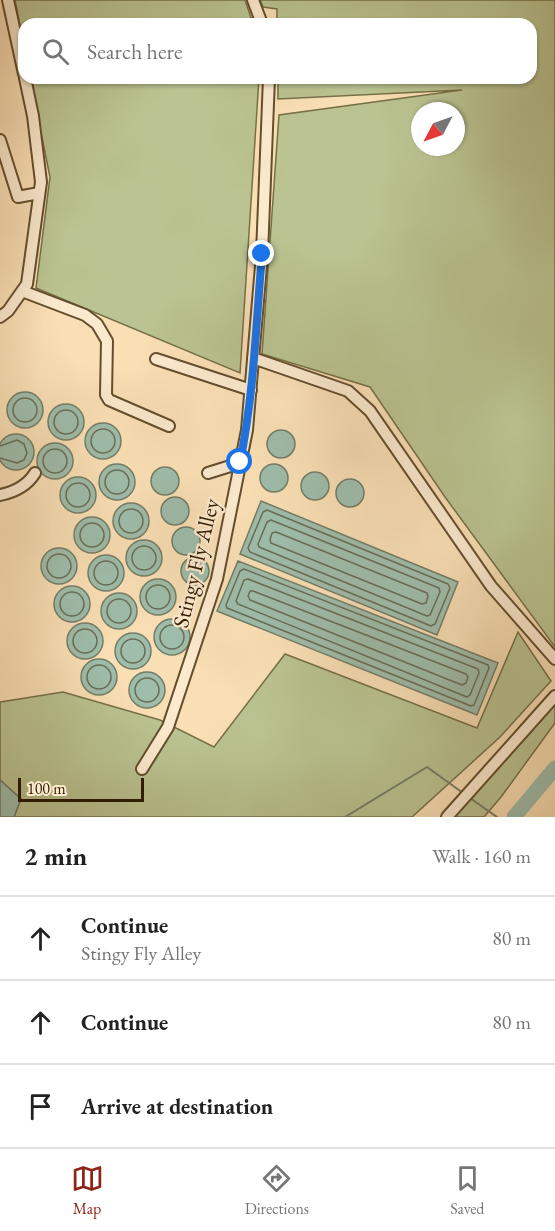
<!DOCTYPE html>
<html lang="en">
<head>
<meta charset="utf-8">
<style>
  body { margin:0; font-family:"EB Garamond",serif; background:#f6f6f6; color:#222 }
  .compass { position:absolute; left:411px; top:102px; width:54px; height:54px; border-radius:50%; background:#fff; box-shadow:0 2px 4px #0004; rotate:229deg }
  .scale { position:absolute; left:18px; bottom:15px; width:126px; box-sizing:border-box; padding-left:6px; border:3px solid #321d00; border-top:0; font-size:16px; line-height:21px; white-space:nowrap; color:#321d00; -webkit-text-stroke:4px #fceacf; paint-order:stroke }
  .stop { position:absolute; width:18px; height:18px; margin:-14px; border:4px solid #1a73e8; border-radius:50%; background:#fff }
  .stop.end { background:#1a73e8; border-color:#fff; box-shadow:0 2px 6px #0008 }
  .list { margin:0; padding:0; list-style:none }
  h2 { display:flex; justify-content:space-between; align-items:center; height:78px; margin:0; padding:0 24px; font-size:26px }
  h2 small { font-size:20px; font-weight:400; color:#767676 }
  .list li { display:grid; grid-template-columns:39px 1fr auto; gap:18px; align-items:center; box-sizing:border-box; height:84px; padding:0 24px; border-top:2px solid #e0e0e0 }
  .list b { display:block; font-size:22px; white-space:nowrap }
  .list p { margin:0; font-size:20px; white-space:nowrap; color:#767676 }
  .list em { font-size:20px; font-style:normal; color:#767676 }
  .icon { flex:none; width:33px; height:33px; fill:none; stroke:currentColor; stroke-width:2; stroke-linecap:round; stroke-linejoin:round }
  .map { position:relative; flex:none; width:555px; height:817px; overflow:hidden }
  .search { position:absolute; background:#fff; box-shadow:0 2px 4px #0004; left:18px; right:18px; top:18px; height:66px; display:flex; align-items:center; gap:15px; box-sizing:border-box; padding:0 21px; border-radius:18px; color:#767676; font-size:22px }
  .sheet { height:330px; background:#fff }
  nav { display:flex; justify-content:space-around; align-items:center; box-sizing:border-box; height:84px; border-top:2px solid #e0e0e0; background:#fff; font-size:16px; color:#767676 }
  nav a { display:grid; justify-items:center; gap:3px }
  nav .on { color:#8f2418 }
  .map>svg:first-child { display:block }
  .green { fill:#bac391; stroke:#767048; stroke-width:1.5; fill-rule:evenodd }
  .water { fill:#9ebdab; stroke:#737d67; stroke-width:1.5 }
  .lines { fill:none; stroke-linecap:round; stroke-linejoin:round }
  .shore { stroke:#686d56; stroke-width:1.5 }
  .stream { stroke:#737d67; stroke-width:2 }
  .river { stroke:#9ebdab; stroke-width:15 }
  .minor-casing { stroke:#644e2d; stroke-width:14 }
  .minor { stroke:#fceacf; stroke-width:10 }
  .route { stroke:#1a73e8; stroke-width:8 }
  .labels { text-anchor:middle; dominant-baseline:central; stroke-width:4.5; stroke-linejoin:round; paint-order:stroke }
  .street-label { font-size:22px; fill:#321d00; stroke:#fceacf }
</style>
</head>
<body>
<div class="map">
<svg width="555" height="817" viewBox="0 0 555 817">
  <rect width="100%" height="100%" fill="#fadfb5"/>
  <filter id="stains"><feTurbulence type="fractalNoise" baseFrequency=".00333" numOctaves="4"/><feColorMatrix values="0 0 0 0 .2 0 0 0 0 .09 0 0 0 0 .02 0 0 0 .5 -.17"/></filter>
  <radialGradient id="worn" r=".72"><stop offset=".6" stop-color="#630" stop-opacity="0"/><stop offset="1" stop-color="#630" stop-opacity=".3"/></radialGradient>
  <path class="green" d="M15,0H245L253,24H24V46Z
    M260,0H555V647L445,497L370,387L262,354L279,115L462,90L278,99V78H531V24H277V9L263,7ZM420,111H456V147H420Z
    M30,78H259L240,373L36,288L50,177Z
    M518,632L551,681L500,737L412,817H14L21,799L0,780V702L63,692L160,720L214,747L285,654L477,728Z
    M555,701V723L501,797L484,817H454Z"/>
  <path class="water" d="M7 410a18 18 0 1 1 36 0a18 18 0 1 1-36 0Z
    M48 422a18 18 0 1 1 36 0a18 18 0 1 1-36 0Z
    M85 441a18 18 0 1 1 36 0a18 18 0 1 1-36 0Z
    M267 444a14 14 0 1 1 28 0a14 14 0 1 1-28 0Z
    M-2 452a18 18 0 1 1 36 0a18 18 0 1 1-36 0Z
    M37 461a18 18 0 1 1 36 0a18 18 0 1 1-36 0Z
    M260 478a14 14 0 1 1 28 0a14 14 0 1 1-28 0Z
    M99 482a18 18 0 1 1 36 0a18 18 0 1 1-36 0Z
    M151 481a14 14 0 1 1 28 0a14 14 0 1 1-28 0Z
    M301 486a14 14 0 1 1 28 0a14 14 0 1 1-28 0Z
    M60 495a18 18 0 1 1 36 0a18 18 0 1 1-36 0Z
    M336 493a14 14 0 1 1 28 0a14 14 0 1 1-28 0Z
    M161 511a14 14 0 1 1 28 0a14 14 0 1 1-28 0Z
    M261,501L458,582L437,635L240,554Z
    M113 521a18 18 0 1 1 36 0a18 18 0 1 1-36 0Z
    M74 535a18 18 0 1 1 36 0a18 18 0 1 1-36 0Z
    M172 541a14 14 0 1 1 28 0a14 14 0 1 1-28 0Z
    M126 558a18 18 0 1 1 36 0a18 18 0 1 1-36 0Z
    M41 566a18 18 0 1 1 36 0a18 18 0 1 1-36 0Z
    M88 573a18 18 0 1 1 36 0a18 18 0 1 1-36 0Z
    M181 571a14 14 0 1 1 28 0a14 14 0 1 1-28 0Z
    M238,561L498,663L477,715L217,611Z
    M140 597a18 18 0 1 1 36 0a18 18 0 1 1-36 0Z
    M54 604a18 18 0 1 1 36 0a18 18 0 1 1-36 0Z
    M101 611a18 18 0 1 1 36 0a18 18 0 1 1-36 0Z
    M154 637a18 18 0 1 1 36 0a18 18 0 1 1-36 0Z
    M67 641a18 18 0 1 1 36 0a18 18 0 1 1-36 0Z
    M115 651a18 18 0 1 1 36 0a18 18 0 1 1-36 0Z
    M81 677a18 18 0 1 1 36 0a18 18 0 1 1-36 0Z
    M129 690a18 18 0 1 1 36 0a18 18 0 1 1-36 0Z
    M0,780L21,799L14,817H0Z"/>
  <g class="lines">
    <path class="shore" d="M13 410a12 12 0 1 1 24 0a12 12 0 1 1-24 0Z
      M54 422a12 12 0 1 1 24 0a12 12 0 1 1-24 0Z
      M91 441a12 12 0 1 1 24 0a12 12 0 1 1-24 0Z
      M0,446L17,440L24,444L27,453L24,460L17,463L0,458
      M43 461a12 12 0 1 1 24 0a12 12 0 1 1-24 0Z
      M105 482a12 12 0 1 1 24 0a12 12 0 1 1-24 0Z
      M66 495a12 12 0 1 1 24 0a12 12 0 1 1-24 0Z
      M119 521a12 12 0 1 1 24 0a12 12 0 1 1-24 0Z
      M267,510L448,584L450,588L435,624L431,626L250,552L248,548L263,512Z
      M271,520L439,588L440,592L430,615L427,616L259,547L258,544L267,522Z
      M80 535a12 12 0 1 1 24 0a12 12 0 1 1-24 0Z
      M276,532L427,593L428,596L426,603L422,604L271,543L270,540L272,533Z
      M132 558a12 12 0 1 1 24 0a12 12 0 1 1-24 0Z
      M47 566a12 12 0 1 1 24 0a12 12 0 1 1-24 0Z
      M94 573a12 12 0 1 1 24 0a12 12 0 1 1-24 0Z
      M244,569L488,665L489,668L474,705L471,706L227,608L226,605L240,571Z
      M248,579L478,669L479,673L470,695L467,697L238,604L236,601L244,580Z
      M146 597a12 12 0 1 1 24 0a12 12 0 1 1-24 0Z
      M250,591H253L466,674L468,677L466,683L462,685L250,600L248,596Z
      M60 604a12 12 0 1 1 24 0a12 12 0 1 1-24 0Z
      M107 611a12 12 0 1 1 24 0a12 12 0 1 1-24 0Z
      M160 637a12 12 0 1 1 24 0a12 12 0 1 1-24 0Z
      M73 641a12 12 0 1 1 24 0a12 12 0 1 1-24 0Z
      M121 651a12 12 0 1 1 24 0a12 12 0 1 1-24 0Z
      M87 677a12 12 0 1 1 24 0a12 12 0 1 1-24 0Z
      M135 690a12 12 0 1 1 24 0a12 12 0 1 1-24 0Z"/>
    <path class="stream" d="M470,798L497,817
      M345,817L427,767L463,793"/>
    <path class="river" d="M514,817L555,768"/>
    <g class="minor-casing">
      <path id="minor" d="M8,0L24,74
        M253,0L262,24
        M0,140L18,197L39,193
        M22,291L85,315L97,324L107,341L106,395L109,400L169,426
        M0,317L8,311L27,284L41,182L33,116L25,78
        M253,358L348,391L370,411L491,586L555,659
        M156,359L251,390
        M208,473L240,463
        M0,495C15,492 27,486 35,473
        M142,769L168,727L217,579L247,430L262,254L269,78
        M447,817L555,696"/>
    </g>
    <use href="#minor" class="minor"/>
  </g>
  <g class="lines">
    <path class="route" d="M240,462C254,394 256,324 262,254"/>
  </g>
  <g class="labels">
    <g class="street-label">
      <text transform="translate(196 563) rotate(-76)">Stingy Fly Alley</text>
    </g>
  </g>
  <rect width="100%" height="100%" filter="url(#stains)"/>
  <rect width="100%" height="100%" fill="url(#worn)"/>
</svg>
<svg class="compass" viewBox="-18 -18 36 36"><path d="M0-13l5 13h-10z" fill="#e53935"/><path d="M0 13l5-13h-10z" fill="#767676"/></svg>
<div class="scale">100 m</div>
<div class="stop" style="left:240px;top:462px"></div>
<div class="stop end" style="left:262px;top:254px"></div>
<div class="search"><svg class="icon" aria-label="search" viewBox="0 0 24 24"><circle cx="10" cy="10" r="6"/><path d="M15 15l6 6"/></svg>Search here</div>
</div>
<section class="sheet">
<h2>2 min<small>Walk · 160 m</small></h2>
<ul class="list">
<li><svg class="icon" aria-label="ahead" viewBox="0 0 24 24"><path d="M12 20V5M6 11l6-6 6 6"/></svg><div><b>Continue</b><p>Stingy Fly Alley</p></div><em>80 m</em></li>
<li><svg class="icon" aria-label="ahead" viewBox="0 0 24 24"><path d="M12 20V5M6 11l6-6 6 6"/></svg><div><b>Continue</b></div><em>80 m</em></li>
<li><svg class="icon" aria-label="arrive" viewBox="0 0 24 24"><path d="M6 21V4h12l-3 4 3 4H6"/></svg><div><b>Arrive at destination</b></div></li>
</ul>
</section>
<nav>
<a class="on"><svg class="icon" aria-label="map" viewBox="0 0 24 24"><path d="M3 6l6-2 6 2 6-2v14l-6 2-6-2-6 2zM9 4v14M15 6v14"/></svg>Map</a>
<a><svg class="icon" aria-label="directions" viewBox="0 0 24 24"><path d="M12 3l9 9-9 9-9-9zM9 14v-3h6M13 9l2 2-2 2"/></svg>Directions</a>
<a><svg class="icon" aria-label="saved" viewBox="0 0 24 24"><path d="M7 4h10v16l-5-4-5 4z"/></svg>Saved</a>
</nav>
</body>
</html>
